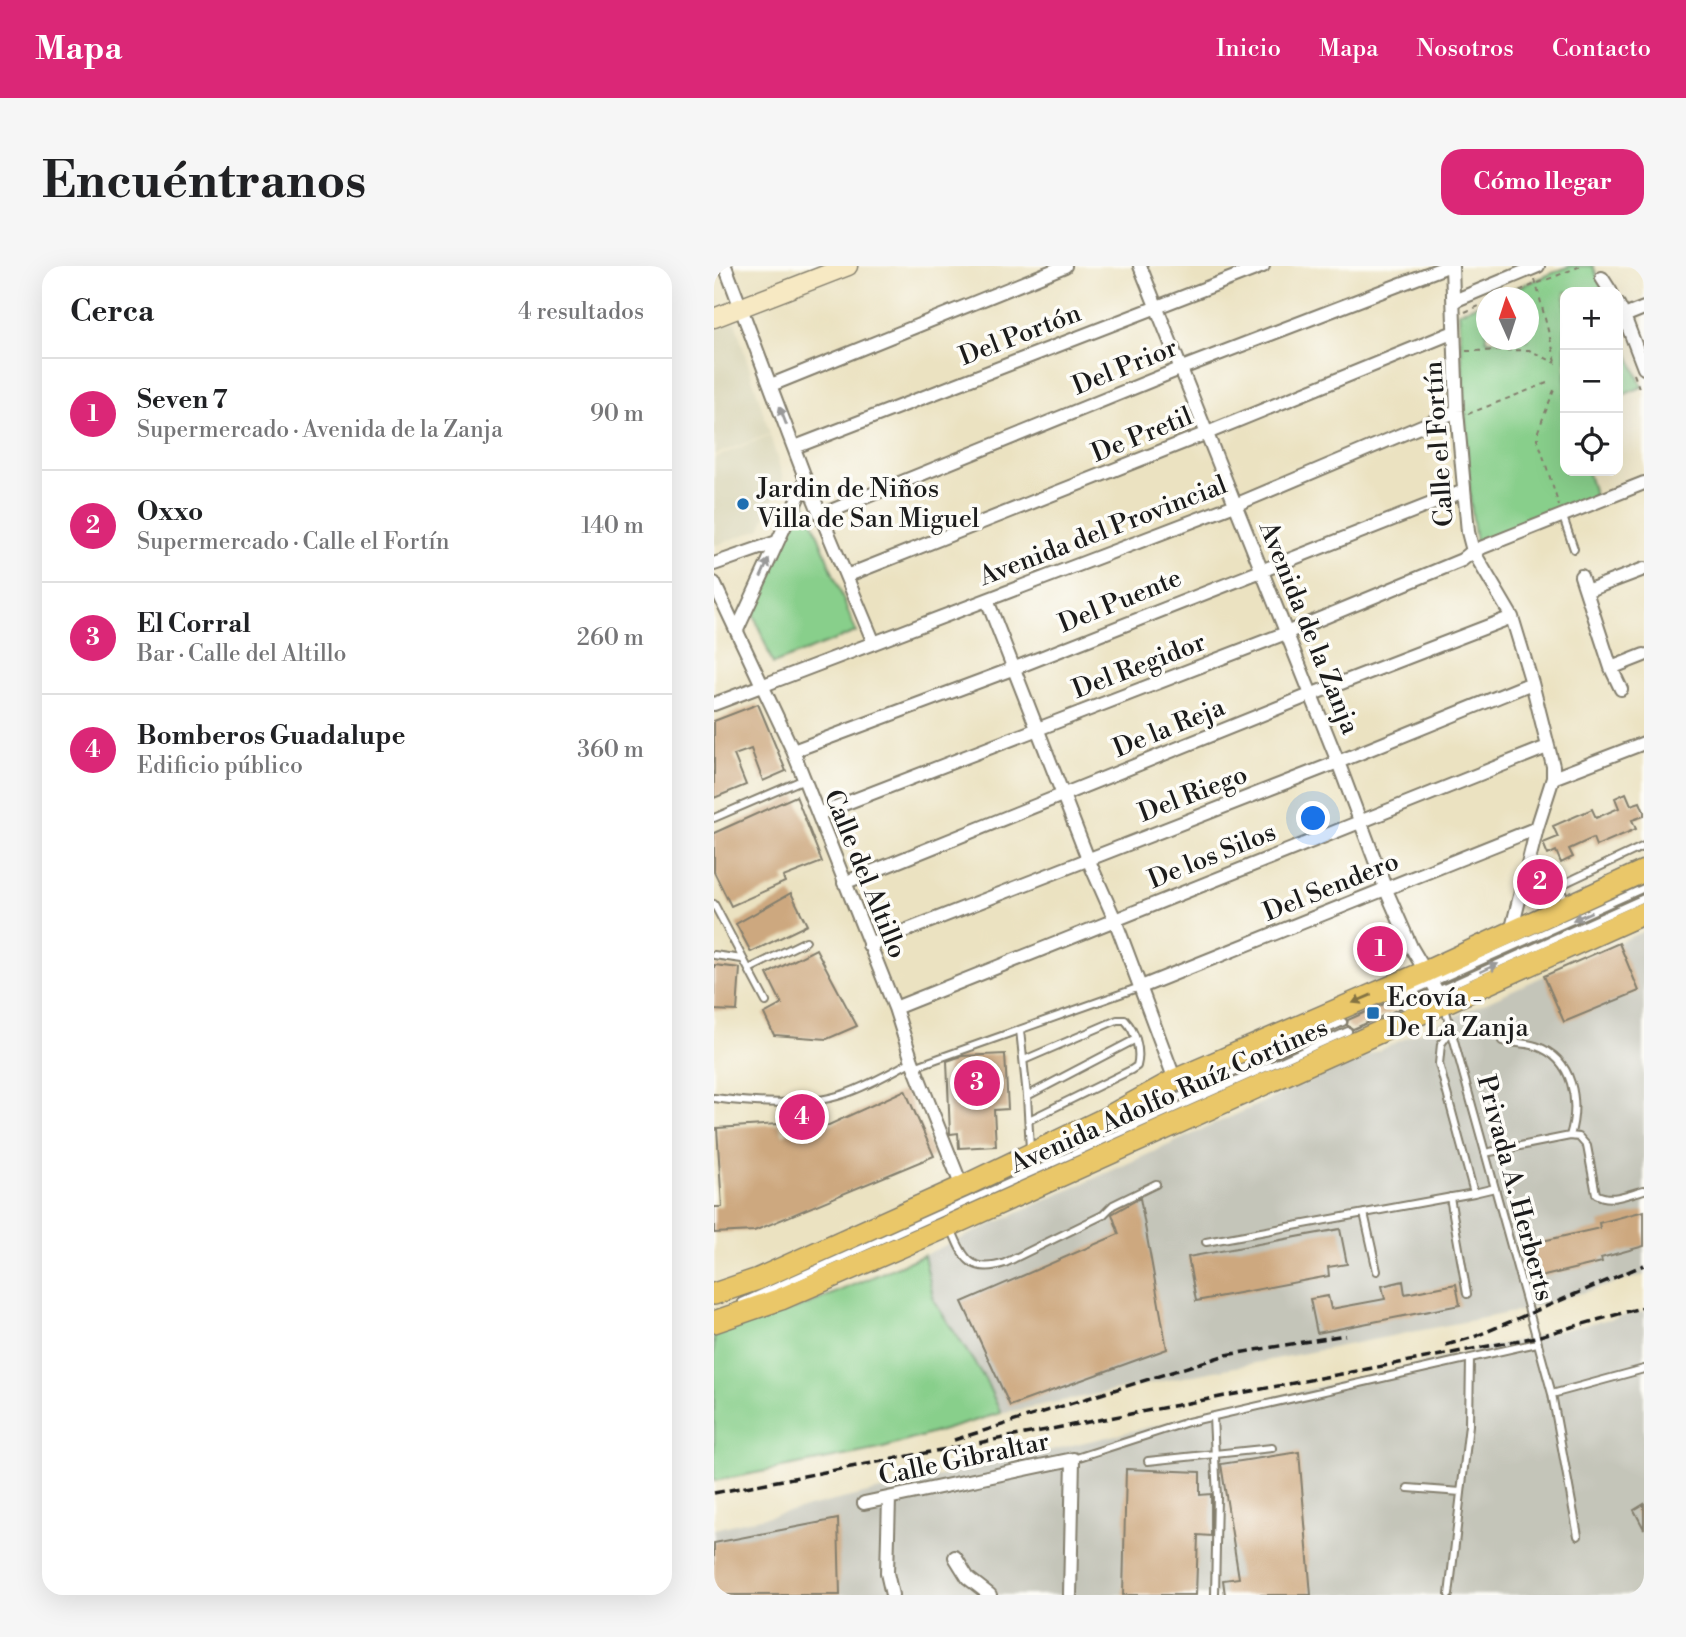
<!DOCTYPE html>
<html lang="es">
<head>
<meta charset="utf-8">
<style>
  body { margin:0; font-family:"Libre Bodoni",serif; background:#f6f6f6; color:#202124 }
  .controls { position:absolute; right:21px; top:21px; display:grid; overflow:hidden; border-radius:14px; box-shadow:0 7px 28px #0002 }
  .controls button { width:63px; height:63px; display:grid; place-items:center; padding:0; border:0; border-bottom:2px solid #e0e0e0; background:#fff; color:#202124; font:35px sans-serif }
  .compass { position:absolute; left:762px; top:21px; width:63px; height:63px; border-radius:50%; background:#fff; box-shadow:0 7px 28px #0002; rotate:357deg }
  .you { position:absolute; left:600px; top:553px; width:24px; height:24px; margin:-18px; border:5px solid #fff; border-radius:50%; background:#1a73e8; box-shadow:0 0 0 10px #1a73e833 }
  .badge { display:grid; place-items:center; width:46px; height:46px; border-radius:50%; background:#db2777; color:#fff; font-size:23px; font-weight:700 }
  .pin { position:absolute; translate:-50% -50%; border:4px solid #fff; box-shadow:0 2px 7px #0006 }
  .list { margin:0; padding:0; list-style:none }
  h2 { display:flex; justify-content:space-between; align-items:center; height:91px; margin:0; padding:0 28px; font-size:30px }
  h2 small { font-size:23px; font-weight:400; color:#757577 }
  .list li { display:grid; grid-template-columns:46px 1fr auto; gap:21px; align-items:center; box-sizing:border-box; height:112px; padding:0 28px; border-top:2px solid #e0e0e0 }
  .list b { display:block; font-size:26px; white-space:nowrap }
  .list p { margin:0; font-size:23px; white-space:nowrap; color:#757577 }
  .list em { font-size:23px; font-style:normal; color:#757577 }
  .icon { flex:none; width:38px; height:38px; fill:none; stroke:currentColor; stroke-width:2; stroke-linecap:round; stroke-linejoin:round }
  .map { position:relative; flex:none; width:930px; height:1329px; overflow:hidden; border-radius:21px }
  header { display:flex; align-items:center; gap:42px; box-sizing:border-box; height:98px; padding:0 35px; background:#db2777; color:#fff }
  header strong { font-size:33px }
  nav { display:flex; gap:38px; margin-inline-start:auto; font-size:24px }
  .intro { display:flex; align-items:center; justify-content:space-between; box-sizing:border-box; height:168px; padding:0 42px }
  h1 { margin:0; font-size:49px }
  .button { padding:18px 32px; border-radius:21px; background:#db2777; color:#fff; font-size:24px; font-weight:700 }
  main { display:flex; gap:42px; padding:0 42px }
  aside { flex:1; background:#fff; border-radius:21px; box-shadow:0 7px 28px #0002 }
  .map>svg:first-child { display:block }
  .built { fill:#d8d4b5 }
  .industrial { fill:#c4c5b9 }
  .green { fill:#88cf8b; stroke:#527654; stroke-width:2 }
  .building { fill:#cda87f }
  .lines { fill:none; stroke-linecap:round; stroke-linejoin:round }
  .lane-casing { stroke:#847f6e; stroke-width:10 }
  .street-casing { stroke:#847f6e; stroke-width:16 }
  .secondary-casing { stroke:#847f6e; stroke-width:21 }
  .primary-casing { stroke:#847f6e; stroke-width:24 }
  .path { stroke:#847f6e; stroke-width:2; stroke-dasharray:5 5; stroke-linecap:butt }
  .lane { stroke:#fff; stroke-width:6 }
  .street { stroke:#fff; stroke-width:12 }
  .secondary { stroke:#f7e9c3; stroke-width:18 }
  .primary { stroke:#eac769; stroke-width:21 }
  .rail { stroke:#1c1c1c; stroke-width:3.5; stroke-dasharray:10 5; stroke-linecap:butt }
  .oneway { fill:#999 }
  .oneway2 { fill:#837242 }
  .poi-dot { fill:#1f6fb2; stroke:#fdfcf7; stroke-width:2.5 }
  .labels { text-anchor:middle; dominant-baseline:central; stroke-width:7; stroke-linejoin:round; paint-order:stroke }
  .street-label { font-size:26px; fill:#1c1c1c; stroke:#fdfcf7 }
  .poi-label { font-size:26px; fill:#1c1c1c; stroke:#fdfcf7; text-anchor:start }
</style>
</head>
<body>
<header>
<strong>Mapa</strong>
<nav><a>Inicio</a><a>Mapa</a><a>Nosotros</a><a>Contacto</a></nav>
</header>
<div class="intro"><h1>Encuéntranos</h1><a class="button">Cómo llegar</a></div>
<main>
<aside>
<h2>Cerca<small>4 resultados</small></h2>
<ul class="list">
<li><span class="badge">1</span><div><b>Seven 7</b><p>Supermercado · Avenida de la Zanja</p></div><em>90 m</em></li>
<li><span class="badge">2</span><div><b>Oxxo</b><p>Supermercado · Calle el Fortín</p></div><em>140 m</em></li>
<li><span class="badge">3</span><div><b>El Corral</b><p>Bar · Calle del Altillo</p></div><em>260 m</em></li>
<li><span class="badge">4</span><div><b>Bomberos Guadalupe</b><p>Edificio público</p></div><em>360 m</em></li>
</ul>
</aside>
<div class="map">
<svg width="930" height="1329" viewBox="0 0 930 1329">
  <rect width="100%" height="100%" fill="#fdfcf7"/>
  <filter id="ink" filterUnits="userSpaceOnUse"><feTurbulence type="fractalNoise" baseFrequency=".0143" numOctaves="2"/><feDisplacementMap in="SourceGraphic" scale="14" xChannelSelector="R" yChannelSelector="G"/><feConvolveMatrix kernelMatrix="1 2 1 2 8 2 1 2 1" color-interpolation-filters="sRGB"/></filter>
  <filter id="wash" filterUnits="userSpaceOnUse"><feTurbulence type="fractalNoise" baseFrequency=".00686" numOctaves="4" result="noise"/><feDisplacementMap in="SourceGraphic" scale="28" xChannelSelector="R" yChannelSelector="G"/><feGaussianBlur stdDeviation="1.57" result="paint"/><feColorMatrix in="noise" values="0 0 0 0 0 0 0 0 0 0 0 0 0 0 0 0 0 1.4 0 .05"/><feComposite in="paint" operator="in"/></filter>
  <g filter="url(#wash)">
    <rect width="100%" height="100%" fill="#ebe2c1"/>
    <path class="built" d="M21,56L56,168L0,189V64Z
      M56,169L69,212L46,263L0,280V192Z"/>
    <path class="industrial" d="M930,665V1009L805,1045L287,1147L271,1113L220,1035L210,989Z
      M930,1045V1329H0V1263Z"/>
    <path class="green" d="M856,0H879L890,26H851V205H873L882,234L762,278L756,231L745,46L772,35V74H814V32L780,31Z
      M904,61L928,121L904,131Z
      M90,233L142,366L59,398L38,344Z
      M210,989L220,1035L271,1113L287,1147L166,1183L0,1215V1070L95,1038Z"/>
    <g id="blocks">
      <path class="building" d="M44,438L72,505L49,515L37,483L20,489L32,519L0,532V455Z
        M912,527L917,539L926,536L930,546V550L918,554L922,563L882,580L879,572L855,583L859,591L847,597L842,585L834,589L829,577L844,571L839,560L878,543L882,552L905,542L901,532Z
        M82,530L108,596L69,611L71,616L17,640L0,606V567Z
        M77,627L93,659L37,686L22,658Z
        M905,677L925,725L850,756L830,710Z
        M102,683L143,760L113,773L60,769L50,748L68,738L53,708Z
        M0,699L26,702L23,745L0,744Z
        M681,733L686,737L685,743L639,763L633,759L634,754Z
        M291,788L294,843L280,844L282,880L245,882L244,867L236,868L233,795L248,790Z
        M191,824L220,890L40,965L0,967V941H8L3,862L65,858L69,869L100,856L104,864Z
        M426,932L453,1083L296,1140L248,1036L405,968L398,948Z
        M930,945V980L887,992L888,996L822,1012L815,978L886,962L885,957Z
        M626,963L633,998L614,1001L615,1010L482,1035L474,991Z
        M689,1015L691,1028L742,1018L746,1039L603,1067L596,1033L614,1030L617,1043L671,1033L668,1020Z
        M585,1186L597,1329H511L509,1314L525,1312L507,1198Z
        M412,1203L486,1206V1229L497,1228V1270L484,1269L482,1329H409Z
        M930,1238V1263L920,1244Z
        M124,1253L126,1329H0V1277Z"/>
    </g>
  </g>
  <g filter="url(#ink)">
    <use href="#blocks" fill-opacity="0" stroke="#847f6e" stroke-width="2"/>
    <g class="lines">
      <g class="lane-casing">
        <path id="lane" d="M849,251L860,283
          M0,552L88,514
          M852,637L847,624L849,618L930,580
          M0,638L52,736
          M0,689L28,693
          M35,703L92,675
          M686,731L930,622
          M690,740L930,632
          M731,742L838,1128L864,1270
          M306,764L313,830L316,883
          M788,775C799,777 812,777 822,780C860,793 866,836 856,870
          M310,794L403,754H411C422,766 427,785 423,800L417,804L315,854
          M200,801L426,721
          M313,830L422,773
          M0,832C38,837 92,841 130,828C154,820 176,807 198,795
          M344,886L629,756
          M771,887L856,870L865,871L873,880L882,928C897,937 914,928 930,924
          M760,927L781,922
          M736,931L753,1028
          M650,947L663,1005
          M238,964C249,993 258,1008 291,997L389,949L399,939L442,918
          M492,976L760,927L725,798L727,778L738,763
          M28,1036L634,765
          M838,1128L930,1103
          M499,1151L503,1231L501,1329
          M359,1193L474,1156L823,1077
          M434,1195L558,1182
          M694,1222L747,1226
          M735,1329L755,1159L756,1092"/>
      </g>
      <g class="street-casing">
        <path id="street" d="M11,0L92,214L160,377
          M426,0L624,496L672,624L697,681L730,737
          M738,0L743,145L754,266L759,285L798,351L818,417L839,500V512L823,562L797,666
          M888,12L897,26
          M740,35L824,0
          M904,38L910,50L930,102
          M910,50L930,42
          M57,119L351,0
          M81,181L549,0
          M107,249L468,102L734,0
          M0,298L63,276
          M132,310L493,167L740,66
          M867,310L897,402L907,423
          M0,317L79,485L181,742L198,795L248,921
          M872,325L930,303
          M273,334L374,593L401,654L461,814
          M23,364L92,214
          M897,402L930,389
          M0,438L521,239L743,145
          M79,485L301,402L750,225
          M839,512L930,477
          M104,548L572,367L748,294L759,285L930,217
          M130,617L596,429L798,351
          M155,679L624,496L818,417
          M427,721L823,562
          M181,742L833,481
          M175,1232L173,1307L178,1329
          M150,1237L359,1193L356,1329
          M241,1291L254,1312L276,1329"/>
      </g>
      <g class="secondary-casing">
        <path id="secondary" d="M0,52L134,0"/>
      </g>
      <g class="primary-casing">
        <path id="primary" d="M0,1028L44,1013L248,921L394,851L461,814L711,706L930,605
          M0,1056L67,1033L237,959L930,647"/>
      </g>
      <path class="path" d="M821,13L843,100
        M787,32L867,0
        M751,46L772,37
        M752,85L815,84L842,97
        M920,108L925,122
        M840,124L824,165V174L845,240
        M754,148L833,117"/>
      <use href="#lane" class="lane"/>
      <use href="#street" class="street"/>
      <use href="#secondary" class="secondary"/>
      <use href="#primary" class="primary"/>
      <path class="rail" d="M732,1079L760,1071L930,999
        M240,1174L512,1089L631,1069
        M0,1227L822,1071L930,1041"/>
    </g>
    <defs><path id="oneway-solid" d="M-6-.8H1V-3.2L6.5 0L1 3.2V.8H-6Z" transform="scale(1.75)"/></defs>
    <g class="oneway">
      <use href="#oneway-solid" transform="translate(69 150) rotate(-111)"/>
      <use href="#oneway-solid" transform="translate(51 302) rotate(-66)"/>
      <use href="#oneway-solid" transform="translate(868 650) rotate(156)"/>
      <use href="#oneway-solid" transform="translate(775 702) rotate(-24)"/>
    </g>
    <use class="oneway2" href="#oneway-solid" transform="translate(648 733) rotate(157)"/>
  </g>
  <g class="poi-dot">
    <circle cx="29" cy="238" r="7"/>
    <rect x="652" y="740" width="14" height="14" rx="3.5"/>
  </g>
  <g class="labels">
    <g class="street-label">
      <text transform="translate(306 69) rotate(-21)">Del Portón</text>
      <text transform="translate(411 101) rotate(-22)">Del Prior</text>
      <text transform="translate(428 169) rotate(-22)">De Pretil</text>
      <text transform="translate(725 178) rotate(-94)">Calle el Fortín</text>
      <text transform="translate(389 265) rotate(-21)">Avenida del Provincial</text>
      <text transform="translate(406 335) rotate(-22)">Del Puente</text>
      <text transform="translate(595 362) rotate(68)">Avenida de la Zanja</text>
      <text transform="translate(425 400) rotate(-21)">Del Regidor</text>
      <text transform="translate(455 462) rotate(-22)">De la Reja</text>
      <text transform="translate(479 528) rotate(-21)">Del Riego</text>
      <text transform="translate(498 590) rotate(-22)">De los Silos</text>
      <text transform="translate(151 608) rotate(68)">Calle del Altillo</text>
      <text transform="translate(617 621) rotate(-22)">Del Sendero</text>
      <text transform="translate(455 830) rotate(-24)">Avenida Adolfo Ruíz Cortines</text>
      <text transform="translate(801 922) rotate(75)">Privada A. Herberts</text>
      <text transform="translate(250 1193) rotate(-12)">Calle Gibraltar</text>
    </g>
    <g class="poi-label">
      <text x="43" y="223">Jardin de Niños<tspan x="43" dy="30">Villa de San Miguel</tspan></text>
      <text x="673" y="732">Ecovía -<tspan x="673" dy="30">De La Zanja</tspan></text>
    </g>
  </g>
</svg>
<div class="controls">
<button>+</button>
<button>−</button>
<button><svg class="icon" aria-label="locate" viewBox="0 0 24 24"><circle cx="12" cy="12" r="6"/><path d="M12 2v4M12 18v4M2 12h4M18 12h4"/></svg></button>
</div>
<svg class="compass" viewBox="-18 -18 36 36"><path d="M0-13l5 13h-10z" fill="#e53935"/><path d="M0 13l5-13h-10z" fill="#757577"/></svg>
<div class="you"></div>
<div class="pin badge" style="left:666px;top:683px">1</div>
<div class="pin badge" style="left:826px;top:616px">2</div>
<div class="pin badge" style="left:263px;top:817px">3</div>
<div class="pin badge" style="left:88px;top:851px">4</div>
</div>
</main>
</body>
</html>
